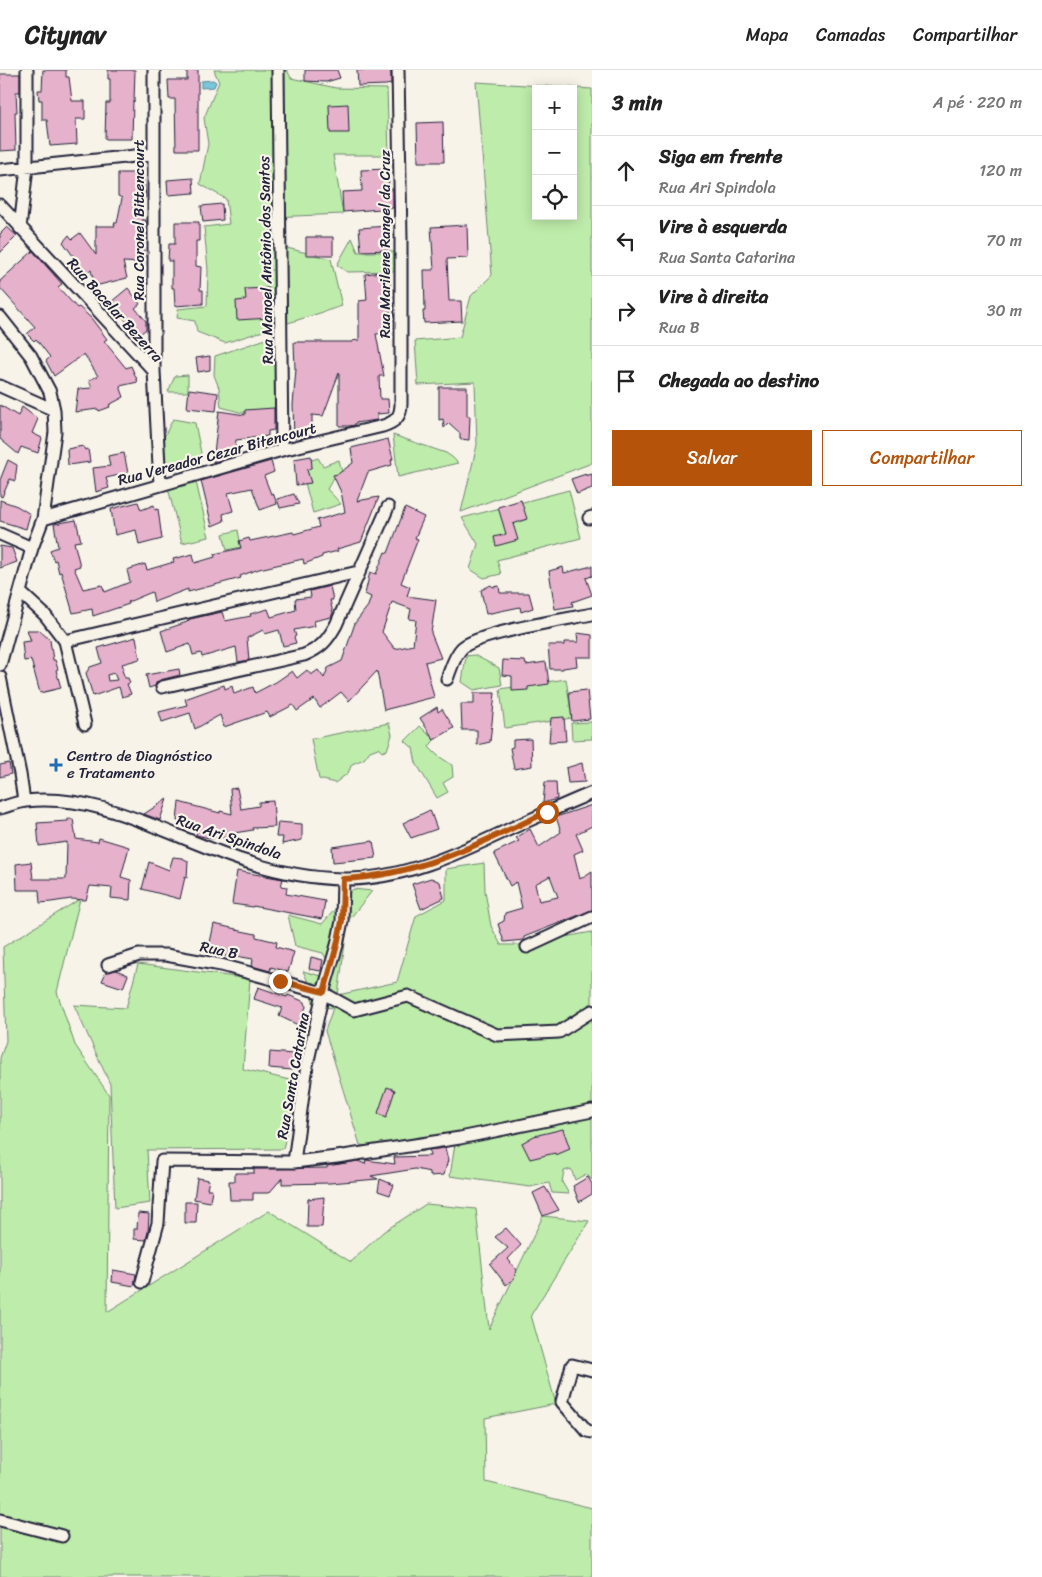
<!DOCTYPE html>
<html lang="pt">
<head>
<meta charset="utf-8">
<style>
  body { margin:0; font-family:Sriracha,sans-serif; background:#f6f6f6; color:#222 }
  .controls { position:absolute; right:15px; top:15px; display:grid; overflow:hidden; border-radius:0px; box-shadow:0 2px 12px #0003 }
  .controls button { width:45px; height:45px; display:grid; place-items:center; padding:0; border:0; border-bottom:1px solid #e0e0e0; background:#fff; color:#222; font:25px sans-serif }
  .stop { position:absolute; width:15px; height:15px; margin:-11px; border:4px solid #b45309; border-radius:50%; background:#fff }
  .stop.end { background:#b45309; border-color:#fff; box-shadow:0 1px 5px #0008 }
  .list { margin:0; padding:0; list-style:none }
  h2 { display:flex; justify-content:space-between; align-items:center; height:65px; margin:0; padding:0 20px; font-size:21px }
  h2 small { font-size:16px; font-weight:400; color:#767676 }
  .list li { display:grid; grid-template-columns:32px 1fr auto; gap:15px; align-items:center; box-sizing:border-box; height:70px; padding:0 20px; border-top:1px solid #e0e0e0 }
  .list b { display:block; font-size:19px; white-space:nowrap }
  .list p { margin:0; font-size:16px; white-space:nowrap; color:#767676 }
  .list em { font-size:16px; font-style:normal; color:#767676 }
  .actions { display:flex; gap:10px; padding:15px 20px }
  .actions a { flex:1; padding:11px 0; border:1px solid #b45309; border-radius:0px; text-align:center; font-size:18px; color:#b45309 }
  .actions .main { background:#b45309; color:#fff }
  .icon { flex:none; width:28px; height:28px; fill:none; stroke:currentColor; stroke-width:2; stroke-linecap:round; stroke-linejoin:round }
  .map { position:relative; flex:none; width:592px; height:1507px; overflow:hidden }
  header { display:flex; align-items:center; gap:30px; box-sizing:border-box; height:70px; padding:0 25px; background:#fff; border-bottom:1px solid #e0e0e0 }
  header strong { font-size:24px }
  nav { display:flex; gap:28px; margin-inline-start:auto; font-size:18px }
  main { display:flex }
  aside { flex:1; background:#fff }
  .map>svg:first-child { display:block }
  .green { fill:#beecaa; stroke:#708772; fill-rule:evenodd }
  .water { fill:#7ac6da; stroke:#57849a }
  .building { fill:#e5b1cb; stroke:#22223b; fill-rule:evenodd }
  .lines { fill:none; stroke-linecap:round; stroke-linejoin:round }
  .street-casing { stroke:#22223b; stroke-width:15 }
  .street { stroke:#f7f3e8; stroke-width:11 }
  .route { stroke:#b45309; stroke-width:6 }
  .poi-dot { fill:#1f6fb2; stroke:#f7f3e8; stroke-width:2 }
  .labels { text-anchor:middle; dominant-baseline:central; stroke-width:4.5; stroke-linejoin:round; paint-order:stroke }
  .street-label { font-size:15px; fill:#22223b; stroke:#f7f3e8 }
  .poi-label { font-size:15px; fill:#22223b; stroke:#f7f3e8; text-anchor:start }
</style>
</head>
<body>
<header>
<strong>Citynav</strong>
<nav><a>Mapa</a><a>Camadas</a><a>Compartilhar</a></nav>
</header>
<main>
<div class="map">
<svg width="592" height="1507" viewBox="0 0 592 1507">
  <rect width="100%" height="100%" fill="#f7f3e8"/>
  <filter id="ink" filterUnits="userSpaceOnUse"><feTurbulence type="fractalNoise" baseFrequency=".02" numOctaves="2"/><feDisplacementMap in="SourceGraphic" scale="10" xChannelSelector="R" yChannelSelector="G"/><feConvolveMatrix kernelMatrix="1 2 1 2 8 2 1 2 1" color-interpolation-filters="sRGB"/></filter>
  <g filter="url(#ink)">
    <path class="green" d="M214,0H287L291,8L336,18L387,19L389,85H333L343,144L271,147V174L331,189L342,236L225,273L197,262L195,251L177,248L178,239L207,236L208,200L204,157L229,154L226,129L200,114L208,74L204,48L219,12Z
      M476,12L592,19V393L461,442L477,375L475,312L418,315L415,271L460,267L471,226L492,205ZM536,19H573V146H536Z
      M352,168L358,182H398L399,201L347,202L337,195Z
      M275,266L280,340L243,343L221,337L219,318L214,305L215,286Z
      M188,305V322H168L175,306Z
      M173,349L195,353L201,383C193,394 185,400 172,401L162,392V371Z
      M393,365L446,383L452,387L458,393L398,407Z
      M318,388L323,396L339,390L342,402L333,409L327,419L341,434L313,443L300,394Z
      M196,412L209,467L182,473L168,418Z
      M569,420L581,468L497,490L501,504L484,508L470,499L478,474L462,448Z
      M238,460L241,477L227,480L223,464Z
      M474,585L499,598L502,615L474,620L462,612L466,586Z
      M566,609L572,648L505,658L500,619Z
      M592,652V669L572,670L571,653Z
      M389,653L392,665L387,680L382,682L378,678L370,681L364,689L352,694L348,703L335,713L319,709L311,669Z
      M420,656L434,670L429,677L437,685L452,695L453,707L443,713L448,722L437,728L416,693L413,678L405,671Z
      M484,793L485,821L491,856L501,875H519L592,862V1110L586,1104L575,1110L571,1099L564,1101L562,1112L569,1124L552,1123L549,1113L530,1117L450,1106L455,1074H436L421,1082L360,1075L325,961L333,938L314,936L309,914L303,901L321,906L327,890L323,883L295,876L288,845L322,854L353,819L372,821L348,851L338,925L397,912L416,846L446,830V799Z
      M80,829L57,922L75,975L109,1025L107,1242L269,1141L351,1192L383,1162L426,1134L476,1139L489,1259L543,1146L589,1151L531,1245L556,1334L485,1348L486,1412L592,1438V1507H0V988L6,971L3,877Z
      M138,894L250,909L243,999L298,1012L283,1079L147,1080L150,1133L115,1138L110,1014L74,935L126,938Z"/>
    <path class="water" d="M213,10L216,12L214,17L201,18V11Z"/>
    <path class="building" d="M43,0H66V7H69L72,31H85V49H76L77,74L50,76L47,50H42V30H39L38,20H42Z
      M108,0H135L134,32L133,31L132,69H105L106,33H110V9H108Z
      M187,0H198V80H176L175,29H169L168,10H187Z
      M305,0H337L340,8L326,12L305,11Z
      M357,0H391V14L386,15L358,16Z
      M0,4H20V22H16L17,42H15L16,80L0,81Z
      M348,34L349,63H330L329,35Z
      M443,52L444,92H418L417,53Z
      M388,99L389,119H393V138L343,142L342,122L362,121L361,100Z
      M118,103H141L144,108L146,127L141,129L142,150H146V170H144V193L123,192L127,208L95,216L91,200L86,204L63,172L69,165L72,169L80,163L96,185V156H115L114,153H117L122,128L118,126Z
      M193,108L194,123L168,125L167,110Z
      M222,134L223,150L203,152L201,136Z
      M175,152H199V171H196V196L201,197L200,220H203V234L175,236L174,218H172V191H168L169,174H175Z
      M467,155L468,188L447,189L449,231H461L462,251L424,253L423,241H425L424,200H434L431,157Z
      M388,156L390,180L361,181L359,158Z
      M7,157L17,166L0,183V164Z
      M306,167H333V185H306Z
      M33,181L62,214L58,217L77,238L79,237L91,248L107,269L104,271L126,298L131,296L138,312L120,316L124,327L109,335L110,337L99,341L98,339L75,342L78,319L92,318L89,310L98,306L84,284L54,306L46,291L50,287L36,269L34,271L27,264L35,257L0,218V211Z
      M389,201L391,222V241L387,242L391,263L376,264L384,306H379L380,329H388L389,343L377,344V350L355,353V355L349,356H339V303L323,346L312,345V365L294,368L293,335L296,299H295L294,272H352V271L359,270V231L367,230L365,204Z
      M128,218L140,234L135,238L146,251V259L138,266L111,232Z
      M269,218L271,248L237,250L236,231L246,230L245,219Z
      M210,286V300L198,302L196,288Z
      M439,317H467V346H470L469,370L460,369V363L449,353L444,358L443,349L439,350Z
      M189,319L218,323L216,341L187,338Z
      M0,335L18,346L22,337L38,349L32,363L42,368L38,383L21,377L18,384L0,369Z
      M274,338V360L268,361V366L236,370L234,386L213,392L219,341L245,345V340Z
      M388,369L393,389L391,390L392,395L368,402L357,431L379,427L361,472L337,479L338,481L322,485V487L304,494L303,489L259,499L240,506L241,508L188,522V519L154,532L152,522L128,532L129,534L93,546L92,539L73,543L61,502L59,503L56,490L54,491L50,480L58,477L54,454L76,450L81,471L74,472L80,496L74,498L83,519L102,515L105,522L130,512L127,500L145,494L147,500L174,492L173,489L193,484L195,493L215,487L214,484L241,478L239,471L249,468L250,471L293,462L294,464L319,457L317,450L345,442L341,422L333,405L338,404L353,393L351,378Z
      M83,376L85,380L88,379L90,392L68,395L67,379Z
      M124,383L128,403L106,408L109,418L96,422L93,398L110,396L108,386Z
      M311,386L312,397L307,400L311,413L296,415L294,389Z
      M8,390L17,395L15,411L10,409L2,427L0,426V410Z
      M271,391L274,402L264,406L271,424L273,423L277,434L260,440L252,418L228,423L233,441L223,444L224,451L212,456L201,411Z
      M586,404V406L592,404V418L577,424L571,409Z
      M294,424L299,434L280,438L277,429Z
      M0,430L17,436L30,444L26,459L0,451Z
      M521,430L527,449L513,454L518,470L496,476L494,467L506,464L498,437Z
      M138,432L141,440L154,435L155,440L158,439L162,469L139,475L136,460L115,465L111,439Z
      M405,438L424,447L415,468L418,469L401,513L410,517L407,526L436,530L431,563L441,588L425,592L434,627L384,640L377,601L349,631L341,622L320,638L314,629L297,641L293,635L270,647L267,642L224,657L220,645L195,659L190,643L162,652L159,642L187,635L185,629L224,615L225,619L232,616L234,624L253,617L255,623L276,612L292,601L297,608L307,600L311,605L318,600L324,608L328,598L342,591L355,553L368,536L371,527L365,524L370,502L376,504L385,482L388,483ZM392,532L411,539L409,549L416,550L413,575L395,579L382,562Z
      M0,476L12,478L17,492L0,498Z
      M592,496V506L586,508L592,525L572,532L573,536L555,539L549,501L563,497L564,503Z
      M491,515L493,517L499,516L500,523H529L533,538L521,542L520,537L486,544L481,520Z
      M330,516L333,530H330L333,543L331,547L314,551L315,556L294,560L296,566L294,567L296,573L283,576L279,560L265,564L263,560L247,568L249,590L238,592L236,577L202,587L201,583L193,585L190,574L167,582L161,561L187,552L190,549L222,542L225,551L251,546L250,544L268,539L271,547L296,540L295,529L311,527L310,521Z
      M27,560H39L50,570L53,590H55L58,599L56,600L61,618L40,623L31,590L24,591L22,572L31,571Z
      M577,563L592,565V587H576L577,596L563,598V599H550L548,575H564V572H578Z
      M136,567L140,589L122,594L124,599L122,600L125,608H128L130,613L127,614L131,624L122,627L119,617L93,626L86,603L90,597L102,593L98,578ZM114,603L117,610L108,611L107,605Z
      M503,590L525,591L526,595L546,592L549,614L528,617V620L512,621V606L502,605Z
      M179,599L180,605L160,610L157,612L155,616L149,618L146,605Z
      M587,620L590,649L572,651L569,622Z
      M474,623H495L490,672L477,675V660H462L461,634H474Z
      M437,637L438,642L442,639L454,658L434,670L420,648Z
      M564,647L566,671L549,672L551,648Z
      M531,669L532,696L514,699L510,678L513,677V670Z
      M9,693L11,704L0,707V695Z
      M582,693L585,712L568,713L566,698Z
      M545,712H556L557,729L543,733Z
      M237,718L241,739L259,736V732L273,731L275,757L252,758L253,760L228,764V768L214,767L213,769L196,765L198,755L177,751L179,732L220,743V741L232,744L230,719Z
      M167,729L160,750L144,744Z
      M592,735V756L576,764L583,780L574,784L580,809L592,801V840L524,867V870L504,872L498,854L504,851L505,843L522,838L516,812L510,816L494,783L519,771L516,768L530,759L539,777L561,762L556,747ZM550,806L558,827L539,831L535,814Z
      M430,740L437,759L411,768L403,753Z
      M68,749H73L76,769L98,772L99,768L129,777L121,807L131,810L130,830L111,828L112,818L90,816L86,830L71,829L51,832L40,833L39,820H17L16,794L31,792L33,809H66L67,772L39,776L37,753L68,751Z
      M278,752L302,754V770L282,774L283,767H276Z
      M373,771L376,788L333,792L332,777Z
      M173,787L182,788L188,791L187,808L185,807L180,829L142,819L149,792L169,800Z
      M237,801L283,809L281,816L287,817L286,824L325,831L322,849L253,836V837L232,834Z
      M431,808L440,812L444,828L421,839L412,814Z
      M214,854L236,859V860L256,864V867L277,872L276,877L294,882L288,902L271,897L270,901L252,896L253,889L230,885V887L208,882Z
      M311,887L323,890L321,901L309,899Z
      M116,900L128,905L123,918L102,911L106,902Z
      M258,917L287,927L288,925L305,932L306,937L298,955L279,946L282,938L254,929Z
      M270,982L293,984L292,1000L269,998Z
      M387,1017L395,1020L386,1048L378,1043Z
      M563,1059L570,1079L556,1085L555,1083L530,1089L522,1073L534,1066Z
      M445,1078L448,1090L444,1105L430,1106V1102L415,1099L371,1106L378,1109L330,1113L282,1114V1108L269,1123H253V1130H230L229,1111H235V1103H254V1099L327,1098V1096L358,1091L365,1094L366,1090L395,1094L394,1087L430,1086L429,1080Z
      M588,1107L592,1114V1124L579,1132L573,1116Z
      M197,1108L209,1110L207,1119H212L210,1132L194,1129Z
      M380,1109L394,1115L390,1125L378,1121Z
      M545,1117L559,1140L543,1146L533,1123Z
      M324,1127L322,1157H307L308,1129Z
      M185,1132H197L196,1153H185Z
      M138,1143L149,1144L148,1162L146,1170L134,1169V1159H137Z
      M506,1158L521,1175L508,1189L516,1200L514,1209L506,1215L490,1194L508,1178L495,1167Z
      M113,1200L136,1204L134,1216L112,1212Z"/>
    <g class="lines">
      <g class="street-casing">
        <path id="street" d="M278,0L282,380
          M0,100L154,84
          M0,135L154,301L160,415
          M20,158L27,97V0
          M0,247L31,286L50,322L54,340L55,362L43,449L32,478L0,595
          M154,301V0
          M0,316L54,340
          M589,448L592,447
          M43,449L282,380L383,356C395,352 401,347 401,334V169L398,0
          M0,464L32,478
          M20,522L45,545L65,571L85,654
          M65,571L358,502
          M0,607L20,704L24,731
          M447,609C451,599 454,586 462,578C477,563 567,549 592,544
          M162,617L304,585C321,578 327,571 336,555L388,437
          M0,738C8,736 17,732 26,731C94,724 153,757 214,780C256,797 298,808 343,809C403,810 459,783 512,758C539,746 565,734 592,723
          M527,877L592,847
          M108,895L139,885H166L221,895L323,923L354,940L408,926L497,965L559,962L592,941
          M294,1092L307,995L323,923L337,875L342,851L343,809
          M142,1212L158,1153L162,1091L294,1092L337,1087L460,1068L592,1041
          M592,1300L572,1295L562,1332L587,1361L592,1362
          M0,1450L62,1466"/>
      </g>
      <use href="#street" class="street"/>
    </g>
  </g>
  <g class="lines" filter="url(#ink)">
    <path class="route" d="M280,911L324,922L337,875L342,851L343,809C418,806 481,773 547,742"/>
  </g>
  <path class="poi-dot" d="M53.5 687.5h5v5h5v5h-5v5h-5v-5h-5v-5h5z"/>
  <g class="labels">
    <g class="street-label">
      <text transform="translate(139 150) rotate(-90)">Rua Coronel Bittencourt</text>
      <text transform="translate(385 174) rotate(-90)">Rua Marilene Rangel da Cruz</text>
      <text transform="translate(266 190) rotate(-91)">Rua Manoel Antônio dos Santos</text>
      <text transform="translate(115 240) rotate(48)">Rua Bacelar Bezerra</text>
      <text transform="translate(217 384) rotate(-15)">Rua Vereador Cezar Bitencourt</text>
      <text transform="translate(229 767) rotate(19)">Rua Ari Spindola</text>
      <text transform="translate(219 880) rotate(12)">Rua B</text>
      <text transform="translate(293 1006) rotate(-80)">Rua Santa Catarina</text>
    </g>
    <g class="poi-label">
      <text x="67" y="686">Centro de Diagnóstico<tspan x="67" dy="17">e Tratamento</tspan></text>
    </g>
  </g>
</svg>
<div class="controls">
<button>+</button>
<button>−</button>
<button><svg class="icon" aria-label="locate" viewBox="0 0 24 24"><circle cx="12" cy="12" r="6"/><path d="M12 2v4M12 18v4M2 12h4M18 12h4"/></svg></button>
</div>
<div class="stop" style="left:547px;top:742px"></div>
<div class="stop end" style="left:280px;top:911px"></div>
</div>
<aside>
<h2>3 min<small>A pé · 220 m</small></h2>
<ul class="list">
<li><svg class="icon" aria-label="ahead" viewBox="0 0 24 24"><path d="M12 20V5M6 11l6-6 6 6"/></svg><div><b>Siga em frente</b><p>Rua Ari Spindola</p></div><em>120 m</em></li>
<li><svg class="icon" aria-label="left" viewBox="0 0 24 24"><path d="M17 20v-9H6M10 6l-5 5 5 5"/></svg><div><b>Vire à esquerda</b><p>Rua Santa Catarina</p></div><em>70 m</em></li>
<li><svg class="icon" aria-label="right" viewBox="0 0 24 24"><path d="M7 20v-9h11M14 6l5 5-5 5"/></svg><div><b>Vire à direita</b><p>Rua B</p></div><em>30 m</em></li>
<li><svg class="icon" aria-label="arrive" viewBox="0 0 24 24"><path d="M6 21V4h12l-3 4 3 4H6"/></svg><div><b>Chegada ao destino</b></div></li>
</ul>
<div class="actions"><a class="main">Salvar</a><a>Compartilhar</a></div>
</aside>
</main>
</body>
</html>
